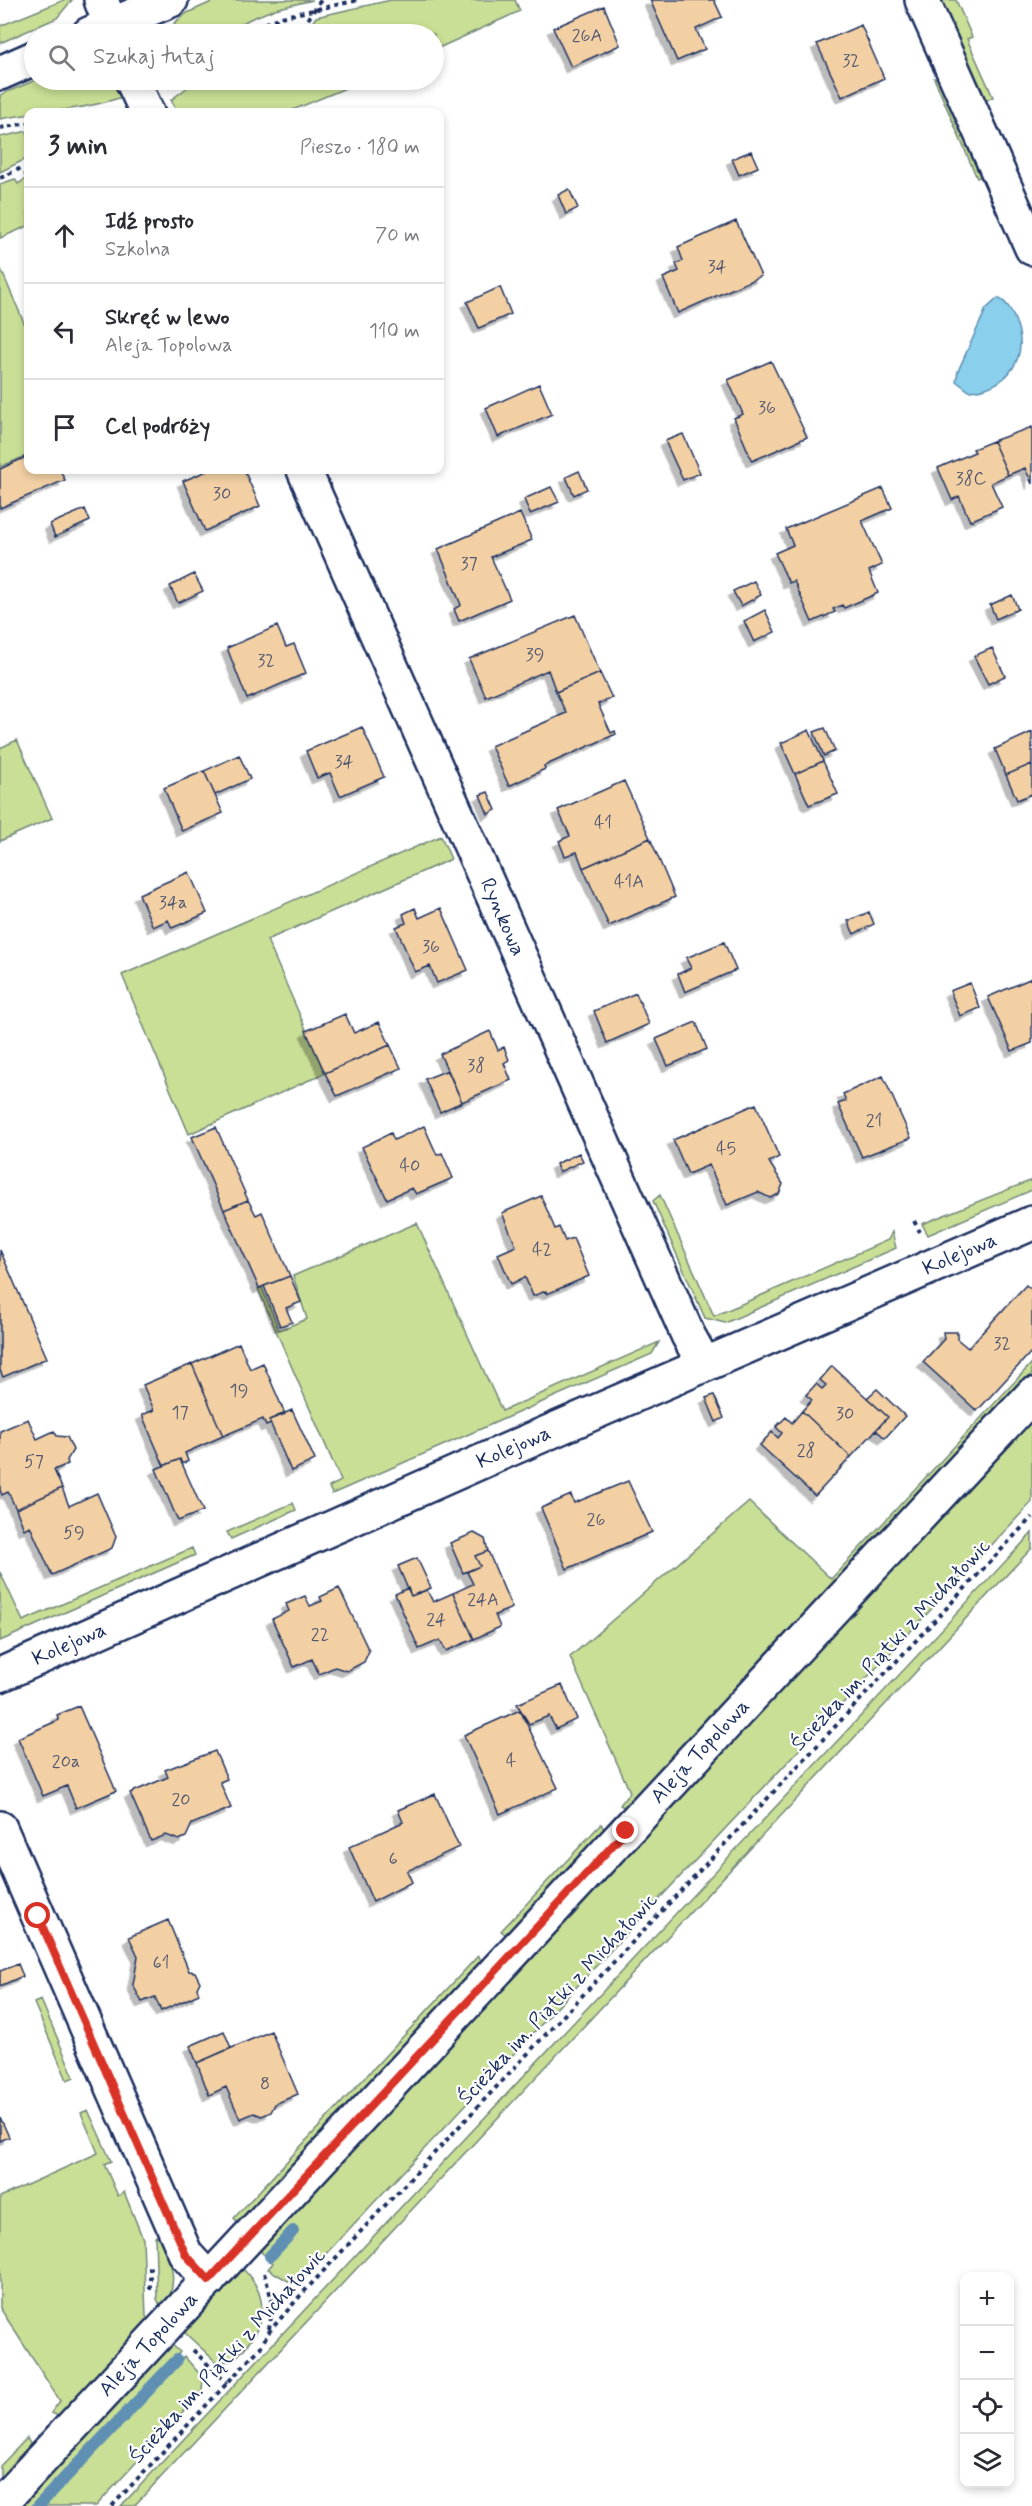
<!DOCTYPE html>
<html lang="pl">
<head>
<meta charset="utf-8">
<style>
  body { margin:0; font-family:Mynerve,sans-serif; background:#f2f2f3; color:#2b2b33 }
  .controls { position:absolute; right:18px; bottom:18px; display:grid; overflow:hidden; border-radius:12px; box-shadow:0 3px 9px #0003 }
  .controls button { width:54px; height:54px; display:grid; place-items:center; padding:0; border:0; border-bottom:2px solid #e1e1e2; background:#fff; color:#2b2b33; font:30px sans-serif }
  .stop { position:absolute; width:18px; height:18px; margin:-14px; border:4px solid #d93025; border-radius:50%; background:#fff }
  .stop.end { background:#d93025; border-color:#fff; box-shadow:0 2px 6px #0008 }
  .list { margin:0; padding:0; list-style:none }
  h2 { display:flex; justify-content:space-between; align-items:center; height:78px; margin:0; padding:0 24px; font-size:26px }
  h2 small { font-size:20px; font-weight:400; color:#7c7c81 }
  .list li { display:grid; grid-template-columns:39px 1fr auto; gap:18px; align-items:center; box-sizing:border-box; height:96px; padding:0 24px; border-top:2px solid #e1e1e2 }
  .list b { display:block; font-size:22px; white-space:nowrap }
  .list p { margin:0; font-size:20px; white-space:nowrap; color:#7c7c81 }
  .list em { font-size:20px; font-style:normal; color:#7c7c81 }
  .icon { flex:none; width:33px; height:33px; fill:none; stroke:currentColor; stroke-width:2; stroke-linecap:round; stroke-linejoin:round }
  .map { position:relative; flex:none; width:1032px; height:2506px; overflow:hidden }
  .search { position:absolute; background:#fff; box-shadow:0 3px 9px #0003; left:24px; top:24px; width:420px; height:66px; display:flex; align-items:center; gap:15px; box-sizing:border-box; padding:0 21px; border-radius:33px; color:#7c7c81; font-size:22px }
  .panel { position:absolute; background:#fff; box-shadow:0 3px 9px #0003; left:24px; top:108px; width:420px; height:366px; border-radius:12px }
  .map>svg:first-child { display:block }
  .green { fill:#c9df95; stroke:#72877a; stroke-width:1.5 }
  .water { fill:#8acfec; stroke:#5e8fb3; stroke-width:1.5 }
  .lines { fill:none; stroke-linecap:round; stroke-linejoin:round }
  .stream { stroke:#5e8fb3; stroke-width:12 }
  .building { fill:#f3d0a4; stroke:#1b2f5e; stroke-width:1.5; filter:url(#shadow) }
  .minor-casing { stroke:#1b2f5e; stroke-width:38 }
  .path { stroke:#1b2f5e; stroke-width:4; stroke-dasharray:4.5 4.5; stroke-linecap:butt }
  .minor { stroke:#fff; stroke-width:33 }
  .route { stroke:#d93025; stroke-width:8 }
  .labels { text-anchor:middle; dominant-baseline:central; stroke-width:4.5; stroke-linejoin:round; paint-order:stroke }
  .number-label { font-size:18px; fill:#515770 }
  .street-label { font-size:21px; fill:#1b2f5e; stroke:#fff }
</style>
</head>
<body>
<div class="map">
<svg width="1032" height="2506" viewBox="0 0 1032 2506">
  <defs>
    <filter id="shadow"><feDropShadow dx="-5.5" dy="5.5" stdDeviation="0" flood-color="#0004"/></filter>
  </defs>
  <rect width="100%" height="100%" fill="#fff"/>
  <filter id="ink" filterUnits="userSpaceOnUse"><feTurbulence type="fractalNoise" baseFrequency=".0167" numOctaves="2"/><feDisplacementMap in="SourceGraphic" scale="12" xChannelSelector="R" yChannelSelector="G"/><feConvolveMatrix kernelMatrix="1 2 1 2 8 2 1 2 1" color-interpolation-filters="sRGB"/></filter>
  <g filter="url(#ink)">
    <path class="green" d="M64,0H72L57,18L0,43V26Z
      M216,0H313L275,9L250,19L223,34H179L174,23L187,13Z
      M391,0H515L520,11L434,50V34H305L316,17Z
      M941,0H956L972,37L967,39L993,97L985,101Z
      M934,78L944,79L985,175L977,178Z
      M36,80H114L125,96C83,111 42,111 0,119V95Z
      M197,80H365L288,112H177L171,100Z
      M28,131V158L0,172V137Z
      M28,172V226L0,238V184L15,179L18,184L26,179L24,174Z
      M0,267L28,332V455L0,467Z
      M17,740L52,818L0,841V748Z
      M441,836L451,859L267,940L325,1073L189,1134L122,975Z
      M1032,1180V1190L928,1235L922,1224Z
      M660,1195L714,1316L888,1240L892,1232L896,1248L725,1323L705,1318L653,1201Z
      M417,1223L502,1411L659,1342L652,1354L332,1494L329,1487L341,1481L258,1289L262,1288L279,1330L307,1319L293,1276Z
      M1032,1363V1374L627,1809L620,1805L630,1792L570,1657L749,1502L831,1579Z
      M1032,1417V1502L304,2277L288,2281L268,2269L273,2263L259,2250Z
      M293,1503L296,1510L231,1539L227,1532Z
      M1032,1533V1548L134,2506H121Z
      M192,1548L195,1555L0,1641V1572L23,1621Z
      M601,1824L606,1832L509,1937L501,1931Z
      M478,1956L484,1964L239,2225L234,2218Z
      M41,2000L74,2077L67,2080L34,2003Z
      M88,2110L111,2161L104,2164L118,2196L124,2192L143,2239L146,2316L149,2322L62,2417L51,2413L60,2401L0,2308V2197L98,2153L81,2113Z
      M160,2234C171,2260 181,2285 162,2309L157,2299L155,2237Z
      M242,2268C275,2300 263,2333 232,2361L216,2362L183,2331Z
      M171,2344L180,2352L33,2506H19Z
      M184,2356L203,2378L202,2391L96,2506H42Z
      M27,2438L32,2448L0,2482V2466Z"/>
    <path class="water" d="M998,298C1007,302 1012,311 1015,320C1031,356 1008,389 969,391L956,381L958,371L986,309Z"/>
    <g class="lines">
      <path class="stream" d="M270,2256L293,2231
        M38,2506L177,2360"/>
    </g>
    <path class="building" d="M650,0H714L722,17L696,29L705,49L677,61Z
      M604,6L620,45L571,67L553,28Z
      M861,25L884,78L842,97L817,44Z
      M751,151L758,167L739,175L732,159Z
      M569,189L578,208L566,214L558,195Z
      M736,221L761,276L678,313L663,278L679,271L676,264L683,261L678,247Z
      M500,287L511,314L479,328L467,302Z
      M771,361L807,437L752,461L734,418L743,414L728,380Z
      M539,384L552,414L498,437L486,408Z
      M1032,427V484L1025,468L1008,475L993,441Z
      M683,434L700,473L683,480L665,441Z
      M993,441L1008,475L991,483L1002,507L970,521L959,496L952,500L938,468L975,452L973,449Z
      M28,456V470H60L65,480L0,508V469Z
      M209,470H244L260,506L205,531L183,481Z
      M579,471L587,489L574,495L566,477Z
      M551,487L559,502L530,514L524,499Z
      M883,488L892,508L862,521L882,565L869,571L878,593L844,608L842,605L833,609L835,612L812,622L794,581L789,583L775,553L793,545L786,529Z
      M85,509L90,521L55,537L50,524Z
      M520,513L532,540L491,557L510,599L459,621L454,609L461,605L438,549Z
      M194,574L203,591L178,603L170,586Z
      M754,581L761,595L741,606L733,591Z
      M1012,595L1018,609L996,619L990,605Z
      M765,610L775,632L754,642L744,621Z
      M575,615L600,673L556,692L548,670L486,697L469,659Z
      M277,626L286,647L294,644L306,673L247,699L227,648Z
      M992,648L1005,676L988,684L974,656Z
      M600,673L612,698L598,704L611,733L615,731L616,734L544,766L545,769L509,786L491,746L566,713L556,692Z
      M362,727L384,777L340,796L330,773L317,778L306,751Z
      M825,728L835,751L824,756L814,732Z
      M809,730L823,761L795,774L781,743Z
      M1032,732V764L1006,775L995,749Z
      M239,755L250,779L215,795L204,771Z
      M823,761L838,794L809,805L795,774Z
      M1032,764V794L1017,800L1006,775Z
      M204,771L223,813L182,831L164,788Z
      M624,781L650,838L583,868L577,852L565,856L559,841L570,836L558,810Z
      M488,792L496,810L488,814L480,795Z
      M650,838L675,897L609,926L583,868Z
      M189,872L207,913L172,928L168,920L153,927L139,894Z
      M415,908L419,918L441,908L468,970L437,983L430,966L415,972L396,927L406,923L403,914Z
      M869,912L874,924L854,934L848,921Z
      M724,942L736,970L685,992L678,974L691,968L686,958Z
      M1032,978V1043L1012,1051L988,997Z
      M970,983L980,1008L960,1016L950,991Z
      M636,993L649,1024L607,1043L594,1011Z
      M345,1014L354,1033L379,1022L390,1045L325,1073L306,1031Z
      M696,1022L707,1049L668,1066L656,1039Z
      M490,1031L498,1050L504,1047L509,1060L504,1063L511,1080L462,1102L440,1054Z
      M390,1045L401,1068L337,1096L325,1073Z
      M448,1070L462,1102L440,1112L425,1079Z
      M883,1076L911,1138L862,1157L838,1104L846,1101L843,1094Z
      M756,1104L779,1157L769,1162L783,1184L779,1194L770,1198L758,1192L727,1205L709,1165L688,1174L673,1140Z
      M424,1126L437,1155L442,1153L453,1178L416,1194L412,1188L387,1199L362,1147L391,1133L394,1140Z
      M216,1127L248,1200L224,1210L192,1137Z
      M579,1153L583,1161L559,1172L556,1164Z
      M541,1196L555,1229L559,1227L565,1241L573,1238L589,1276L547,1294L546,1291L533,1296L525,1277L511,1284L498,1254L516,1246L502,1213Z
      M248,1200L256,1215L262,1212L290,1276L259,1288L224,1210Z
      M0,1250L47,1358L3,1377L0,1370Z
      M290,1276L301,1302L286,1308L292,1322L280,1326L264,1286Z
      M1026,1285L1032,1290V1351L977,1411L923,1362L944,1339L943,1332H957V1339L968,1348Z
      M239,1343L250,1369L263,1363L285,1414L269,1420L271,1424L266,1426L263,1419L223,1436L192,1364Z
      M192,1364L223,1436L185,1453L188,1461L182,1464L180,1459L164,1466L142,1415L154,1410L143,1385Z
      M832,1366L888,1417L851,1457L802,1411L812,1400L806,1395L816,1384L822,1389L826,1385L820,1380Z
      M877,1389L905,1416L885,1438L876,1430L888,1417L867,1398Z
      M714,1395L724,1418L716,1422L706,1398Z
      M292,1410L315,1460L291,1471L269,1420Z
      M802,1411L851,1457L815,1496L760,1445L772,1432L778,1438L782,1433L776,1427L786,1417L792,1423Z
      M28,1419L37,1439L54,1431L57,1436L67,1437L73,1450L67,1460L68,1464L54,1470L62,1488L16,1509L8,1492L2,1495L0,1490V1431Z
      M180,1459L203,1511L178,1521L156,1469Z
      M628,1481L652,1532L567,1569L541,1508L571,1495L574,1503Z
      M62,1488L69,1506L97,1493L116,1537L112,1548L52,1575L30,1526L24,1529L16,1509Z
      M474,1533L485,1539L488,1551L475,1556L480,1566L463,1573L450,1543Z
      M488,1551L512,1608L495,1615L500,1627L474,1639L453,1593L473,1584L467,1572L480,1566L475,1556Z
      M417,1558L431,1588L411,1596L398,1566Z
      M339,1588L369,1651L364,1662L347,1671L335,1667L319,1674L312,1659L294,1667L272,1619L289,1611L286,1604L305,1596L310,1606L322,1601L320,1597Z
      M408,1588L411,1596L427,1590L433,1602L453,1593L474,1639L446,1651L440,1640L419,1649L395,1594Z
      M562,1685L577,1719L556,1729L549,1716L529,1724L517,1704Z
      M79,1706L116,1791L76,1808L67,1786L43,1796L18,1738L59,1720L57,1715Z
      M520,1710L558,1788L500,1814L464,1735Z
      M215,1751L227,1779L220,1782L231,1808L192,1824L186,1837L179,1840L166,1835L151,1841L130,1793L168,1777L165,1770Z
      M435,1794L459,1847L407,1871L412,1882L373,1902L349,1847L403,1822L398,1810Z
      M168,1920L189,1971L195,1972L200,1982L197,1988L199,1994L161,2011L155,1997L142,2002L133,1985L138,1956L129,1937Z
      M18,1964L23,1976L0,1986V1971Z
      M224,2031L231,2048L197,2063L190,2046Z
      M271,2031L298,2094L275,2104L271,2112L262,2116L254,2113L240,2119L226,2087L209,2095L197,2063Z
      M0,2117L9,2137L0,2141Z"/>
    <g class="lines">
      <g class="minor-casing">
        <g id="minor">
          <path d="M101,0L114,34"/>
          <path d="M922,0L1032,248"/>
          <path d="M89,34L171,0"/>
          <path d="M0,73L34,58"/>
          <path d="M132,80L147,112"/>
          <path id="s1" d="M304,470L688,1335L704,1364"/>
          <path id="s2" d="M0,1675L494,1456L1032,1223"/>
          <path d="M0,1828L186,2255L209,2280"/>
          <path id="s3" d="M0,2504L1032,1395"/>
        </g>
      </g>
      <path class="path" d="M240,34L281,17L359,0
        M298,34L321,0
        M174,85L181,80
        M0,128L28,123
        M0,178L28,165
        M914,1221L920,1232
        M264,2273L273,2303L269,2329
        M150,2289V2266
        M193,2350L227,2383
        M112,2506L260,2348L268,2333L300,2296L1032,1517"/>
      <use href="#minor" class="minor"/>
    </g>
  </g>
  <g class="lines" filter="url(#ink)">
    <path class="route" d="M38,1916L186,2255L209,2280L626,1831"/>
  </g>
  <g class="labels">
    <g class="number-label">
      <text x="587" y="36">26A</text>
      <text x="851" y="61">32</text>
      <text x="717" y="267">34</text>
      <text x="767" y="408">36</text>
      <text x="971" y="479">38C</text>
      <text x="222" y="494">30</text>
      <text x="469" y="564">37</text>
      <text x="535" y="655">39</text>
      <text x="266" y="661">32</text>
      <text x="344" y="762">34</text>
      <text x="603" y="823">41</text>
      <text x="629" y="882">41A</text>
      <text x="173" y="903">34a</text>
      <text x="431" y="947">36</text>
      <text x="476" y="1066">38</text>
      <text x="874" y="1121">21</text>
      <text x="726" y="1149">45</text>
      <text x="410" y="1166">40</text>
      <text x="542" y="1250">42</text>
      <text x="1002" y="1344">32</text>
      <text x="239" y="1391">19</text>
      <text x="180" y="1413">17</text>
      <text x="845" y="1414">30</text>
      <text x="806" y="1451">28</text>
      <text x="34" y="1462">57</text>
      <text x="596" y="1520">26</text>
      <text x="74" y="1533">59</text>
      <text x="483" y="1600">24A</text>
      <text x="436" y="1620">24</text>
      <text x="320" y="1635">22</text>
      <text x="511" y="1761">4</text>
      <text x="66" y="1762">20a</text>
      <text x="181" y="1800">20</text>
      <text x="393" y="1859">6</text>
      <text x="161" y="1963">61</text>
      <text x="265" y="2084">8</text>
    </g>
    <g class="street-label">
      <text stroke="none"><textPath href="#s1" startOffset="489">Rynkowa</textPath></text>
      <text stroke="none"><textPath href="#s2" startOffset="1048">Kolejowa</textPath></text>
      <text stroke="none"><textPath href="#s2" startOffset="562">Kolejowa</textPath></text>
      <text stroke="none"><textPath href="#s2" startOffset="76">Kolejowa</textPath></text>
      <text transform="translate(891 1645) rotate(-47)">Ścieżka im. Piątki z Michałowic</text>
      <text stroke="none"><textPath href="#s3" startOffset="1028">Aleja Topolowa</textPath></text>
      <text transform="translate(558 1999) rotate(-47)">Ścieżka im. Piątki z Michałowic</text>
      <text stroke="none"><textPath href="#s3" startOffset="218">Aleja Topolowa</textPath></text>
      <text transform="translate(228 2356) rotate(-48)">Ścieżka im. Piątki z Michałowic</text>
    </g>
  </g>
</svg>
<div class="controls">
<button>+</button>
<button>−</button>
<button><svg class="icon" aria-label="locate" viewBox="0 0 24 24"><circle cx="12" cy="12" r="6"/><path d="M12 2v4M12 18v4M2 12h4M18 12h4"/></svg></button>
<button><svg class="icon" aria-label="layers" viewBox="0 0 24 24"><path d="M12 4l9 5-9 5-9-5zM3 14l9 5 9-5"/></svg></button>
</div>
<div class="stop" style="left:38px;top:1916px"></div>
<div class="stop end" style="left:626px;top:1831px"></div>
<div class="search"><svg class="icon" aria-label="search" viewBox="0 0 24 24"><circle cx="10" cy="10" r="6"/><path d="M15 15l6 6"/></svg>Szukaj tutaj</div>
<section class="panel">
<h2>3 min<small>Pieszo · 180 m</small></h2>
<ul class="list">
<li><svg class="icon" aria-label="ahead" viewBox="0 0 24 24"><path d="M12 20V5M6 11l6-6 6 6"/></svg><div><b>Idź prosto</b><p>Szkolna</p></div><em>70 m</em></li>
<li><svg class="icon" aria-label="left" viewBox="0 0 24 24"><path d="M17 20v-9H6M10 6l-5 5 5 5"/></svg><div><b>Skręć w lewo</b><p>Aleja Topolowa</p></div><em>110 m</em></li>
<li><svg class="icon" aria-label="arrive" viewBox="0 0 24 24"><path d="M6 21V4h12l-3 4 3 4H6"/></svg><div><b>Cel podróży</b></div></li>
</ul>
</section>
</div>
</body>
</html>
